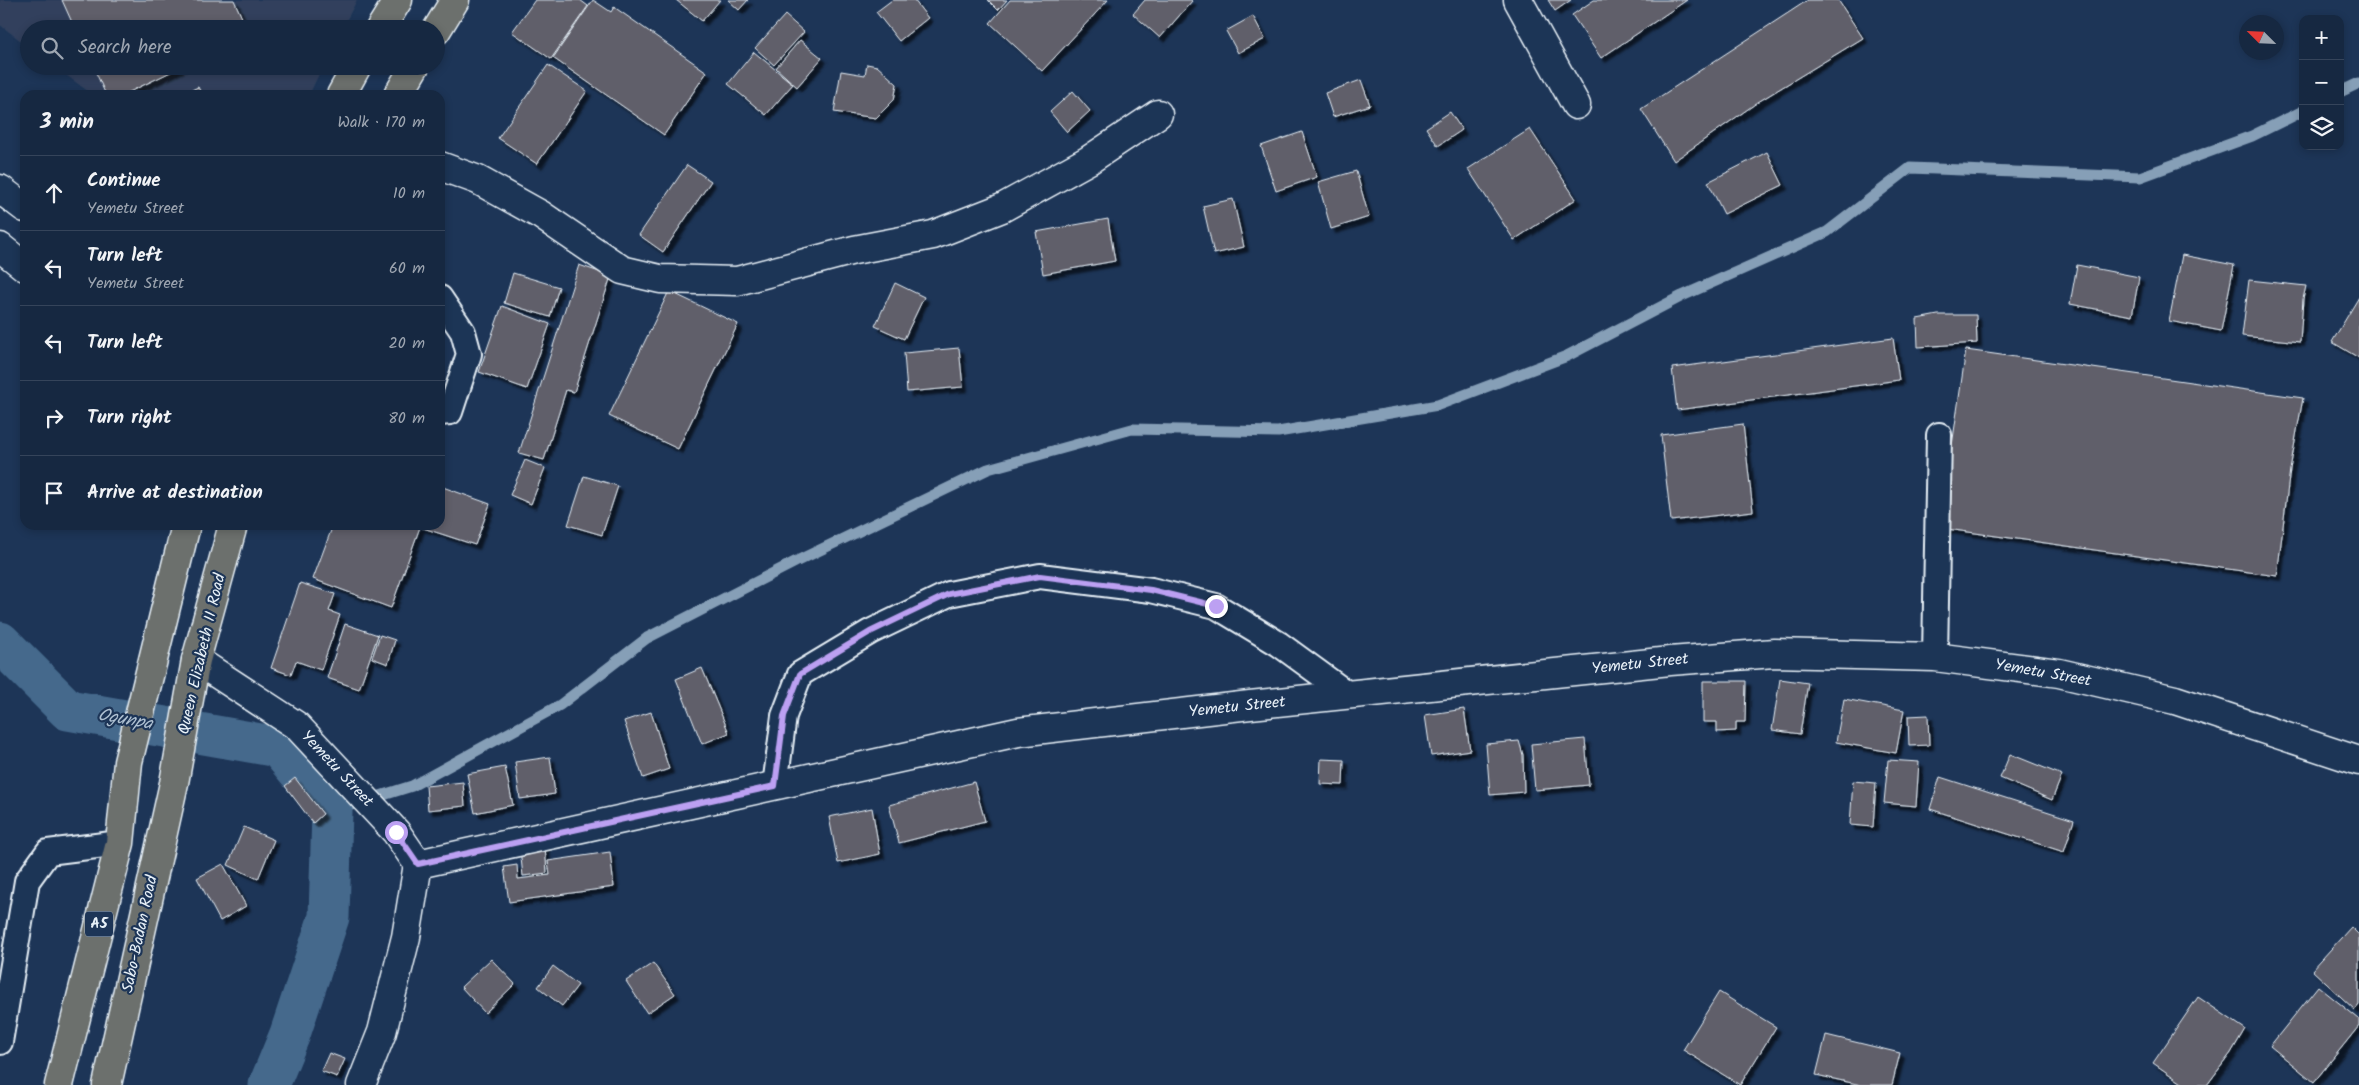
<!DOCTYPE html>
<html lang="en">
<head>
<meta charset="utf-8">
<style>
  body { margin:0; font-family:Kalam,sans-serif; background:#23344c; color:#f1f3f6 }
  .controls { position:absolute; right:15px; top:15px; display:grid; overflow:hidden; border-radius:10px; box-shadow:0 2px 8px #0003 }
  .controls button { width:45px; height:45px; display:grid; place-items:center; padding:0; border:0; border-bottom:1px solid #35445a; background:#162841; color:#f1f3f6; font:25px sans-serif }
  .compass { position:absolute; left:2239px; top:15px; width:45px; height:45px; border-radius:50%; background:#162841; box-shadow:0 2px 8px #0003; rotate:294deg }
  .stop { position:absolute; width:15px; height:15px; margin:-11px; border:4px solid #bca0f2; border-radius:50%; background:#fff }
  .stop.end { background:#bca0f2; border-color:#fff; box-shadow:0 1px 5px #0008 }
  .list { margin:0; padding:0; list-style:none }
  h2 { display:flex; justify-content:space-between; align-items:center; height:65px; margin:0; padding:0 20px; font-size:21px }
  h2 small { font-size:16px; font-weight:400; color:#9ea6b1 }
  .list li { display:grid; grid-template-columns:32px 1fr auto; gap:15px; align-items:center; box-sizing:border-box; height:75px; padding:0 20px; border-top:1px solid #35445a }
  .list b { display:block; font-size:19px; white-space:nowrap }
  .list p { margin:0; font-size:16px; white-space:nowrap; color:#9ea6b1 }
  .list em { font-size:16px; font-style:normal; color:#9ea6b1 }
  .icon { flex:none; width:28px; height:28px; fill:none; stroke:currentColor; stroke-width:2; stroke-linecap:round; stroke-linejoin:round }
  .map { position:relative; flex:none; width:2359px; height:1085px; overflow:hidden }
  .search { position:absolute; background:#162841; box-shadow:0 2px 8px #0003; left:20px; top:20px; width:425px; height:55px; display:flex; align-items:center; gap:12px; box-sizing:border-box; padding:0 18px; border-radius:28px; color:#9ea6b1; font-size:19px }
  .panel { position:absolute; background:#162841; box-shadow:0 2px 8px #0003; left:20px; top:90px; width:425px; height:440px; border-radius:15px }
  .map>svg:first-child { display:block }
  .built { fill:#31415d }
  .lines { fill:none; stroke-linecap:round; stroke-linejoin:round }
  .stream { stroke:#869fb7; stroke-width:11 }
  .canal { stroke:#45698c; stroke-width:41 }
  .building { fill:#605e6a; stroke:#e8f1f8; filter:url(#shadow) }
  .lane-casing { stroke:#e8f1f8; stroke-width:28 }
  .street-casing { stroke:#e8f1f8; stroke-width:31 }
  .secondary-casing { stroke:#e8f1f8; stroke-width:31 }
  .highway-casing { stroke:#e8f1f8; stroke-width:31 }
  .lane { stroke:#1d3557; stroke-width:24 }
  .street { stroke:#1d3557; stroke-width:28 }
  .secondary { stroke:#1d3557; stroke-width:28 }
  .highway { stroke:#6c706d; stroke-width:28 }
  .route { stroke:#bca0f2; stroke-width:6 }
  .labels { text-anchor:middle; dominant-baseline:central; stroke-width:4.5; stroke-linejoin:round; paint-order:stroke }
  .shield { fill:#1d3557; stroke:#abb9c8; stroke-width:1 }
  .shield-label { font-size:15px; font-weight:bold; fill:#e8f1f8 }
  .street-label { font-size:16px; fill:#e8f1f8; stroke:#1d3557 }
  .water-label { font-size:18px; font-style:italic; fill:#afc1d2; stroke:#1d3557 }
</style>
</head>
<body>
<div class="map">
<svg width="2359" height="1085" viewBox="0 0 2359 1085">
  <defs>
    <filter id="shadow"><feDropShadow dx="4.5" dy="4.5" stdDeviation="1" flood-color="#0009"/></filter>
  </defs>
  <rect width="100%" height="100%" fill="#1d3557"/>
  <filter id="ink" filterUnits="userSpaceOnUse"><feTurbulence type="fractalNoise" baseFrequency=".02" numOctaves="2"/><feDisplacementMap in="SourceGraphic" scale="10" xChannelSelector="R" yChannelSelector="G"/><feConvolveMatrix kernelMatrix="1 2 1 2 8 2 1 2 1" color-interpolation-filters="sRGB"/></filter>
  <g filter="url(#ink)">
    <path class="built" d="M0,0H357L342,29H29V47L0,25Z
      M54,66H323L309,95H93Z"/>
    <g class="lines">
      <path class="stream" d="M2340,92L2359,83
        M332,811L412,786L560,705L647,638L795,562L988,469L1132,429L1278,432L1438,405L1567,356L1682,296L1827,232L1910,168L2140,177L2252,136L2303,111"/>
      <path class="canal" d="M0,642L68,710L278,747L332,811L329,917L290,1034L269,1085"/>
    </g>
    <path class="building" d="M62,0H234L247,29H75Z
      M535,0H580L588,6L551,59L512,32Z
      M593,0L611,12L614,7L707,72L664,135L553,58Z
      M676,0H720L702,21Z
      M728,0H748L739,10Z
      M892,0H914L928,18L899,41L876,12Z
      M988,0H1007L998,10Z
      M1010,0H1108L1042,71L990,23Z
      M1145,0H1191L1192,1L1160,38L1133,14Z
      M1548,0H1571L1555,11Z
      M1594,0H1687L1601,58L1572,15Z
      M1808,0H1838L1863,38L1758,102L1674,161L1641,109Z
      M785,15L804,32L774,65L755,48Z
      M1253,16L1265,39L1238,53L1226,31Z
      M800,40L822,58L797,87L776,68Z
      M754,52L793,84L766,115L728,84Z
      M867,64L877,66L897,84L894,100L876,118L834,112L841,71L865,75Z
      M548,65L587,91L537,164L498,138Z
      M93,66H183L123,95H106Z
      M1361,80L1370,105L1333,117L1325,93Z
      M198,87L202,95H181Z
      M1073,91L1090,111L1067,132L1050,112Z
      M1450,112L1462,130L1438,146L1426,128Z
      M1530,129L1576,199L1514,240L1468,169Z
      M1302,132L1317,177L1276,191L1261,146Z
      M1767,152L1783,185L1724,214L1708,182Z
      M687,165L711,181L663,252L639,235Z
      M1356,171L1369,217L1331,229L1318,182Z
      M1233,199L1244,247L1214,254L1203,206Z
      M1108,219L1115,261L1043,274L1036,232Z
      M2182,255L2234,265L2221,331L2169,321Z
      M579,265L611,276L574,392L566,390L544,460L519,453Z
      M2077,265L2139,277L2132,316L2070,304Z
      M513,273L559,287L550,317L504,303Z
      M2249,280L2306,286L2303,299L2300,342L2242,336Z
      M895,283L924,297L904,339L875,326Z
      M669,291L738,324L678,449L609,416Z
      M2359,297V358L2332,342Z
      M502,306L550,324L527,389L479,372Z
      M1938,315H1976L1977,343L1918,347L1917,319Z
      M1893,338L1899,380L1677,410L1672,368Z
      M959,348L963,387L907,392L904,353Z
      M1966,350L2303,398L2290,469L2277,576L1940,528Z
      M1743,424L1753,511L1671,521L1661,435Z
      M525,460L545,468L531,504L510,495Z
      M584,476L618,486L602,535L568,525Z
      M440,486L490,504L475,545L420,527L391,608L313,579L333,525H440Z
      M300,583L335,594L329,611L340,615L321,670L296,661L291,675L271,668Z
      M345,624L378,635L359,689L327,678Z
      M380,635L395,640L388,664L372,658Z
      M702,668L729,733L702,744L676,679Z
      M1780,679L1808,683L1800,734L1772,730Z
      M1703,681H1746L1745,722H1736V731L1717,732V722H1703Z
      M1844,699L1904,710L1896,753L1836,742Z
      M1464,709L1470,750L1431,756L1425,715Z
      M651,712L669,769L643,778L624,721Z
      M1928,715L1929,745L1909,746L1908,716Z
      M1585,739L1589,785L1535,790L1531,744Z
      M1519,741L1523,755L1524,792L1490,795L1486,744Z
      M2010,754L2062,775L2052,800L2000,778Z
      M550,757L555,794L520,799L515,762Z
      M1321,759L1344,760L1343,785L1320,784Z
      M1888,760L1919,762L1916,806L1884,803Z
      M505,767L513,805L475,813L467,774Z
      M1940,777L2074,820L2064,852L1930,809Z
      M295,778L323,814L313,823L285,786Z
      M1853,781L1876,783L1873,827L1850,825Z
      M463,782L465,806L428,810L426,786Z
      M974,782L985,821L899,843L889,805Z
      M872,808L880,854L838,863L829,817Z
      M244,827L274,840L258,879L228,865Z
      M545,846L547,873L523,876L520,849Z
      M610,852L614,887L509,902L504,867L517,865L518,879L550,875L548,861Z
      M223,864L246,906L220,921L197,878Z
      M2351,927L2359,935V1005L2355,1010L2312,970Z
      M491,959L515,984L485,1013L461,987Z
      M653,963L675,994L647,1013L626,981Z
      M553,966L578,985L562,1006L538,987Z
      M2318,986L2359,1019V1026L2314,1082L2270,1046Z
      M1719,992L1776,1027L1740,1085L1683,1050Z
      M2198,997L2245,1029L2231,1053L2207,1085H2185L2153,1063Z
      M1826,1035L1900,1053L1892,1085H1861L1816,1075Z
      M329,1053L345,1059L337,1077L321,1071Z"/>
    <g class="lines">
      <g class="lane-casing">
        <path id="lane" d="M440,298L463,332L469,354L450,412L440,413
          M1935,657L1939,435
          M775,786L784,716L800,674L870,632L949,594L1040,576L1151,590L1216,606L1279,644L1349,695
          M0,1042L27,881L48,852L120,843"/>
      </g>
      <g class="street-casing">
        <path id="street" d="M1518,0L1576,105
          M440,166L478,180L541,215L622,270L660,279L737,281L854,250L933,235L1002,208L1089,160L1158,114
          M196,660L297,726L396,832L418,864L1018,732L1250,705L1670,661L1774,653L1935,657L2059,673L2175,700L2359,761
          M361,1085L382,1032L406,937L418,864"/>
      </g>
      <g class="secondary-casing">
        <path id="secondary" d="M0,189L25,208
          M0,247L25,267"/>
      </g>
      <g class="highway-casing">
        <path id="highway" d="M380,29L398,0
          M436,31L455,0
          M341,95L357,66
          M398,95L415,66
          M59,1085L120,843L128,762L186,525
          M107,1085L174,783L196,660L233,525"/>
      </g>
      <use href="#lane" class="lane"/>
      <use href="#street" class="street"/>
      <use href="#secondary" class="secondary"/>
      <use href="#highway" class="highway"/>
    </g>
  </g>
  <g class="lines" filter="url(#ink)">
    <path class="route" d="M396,832L418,864L775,786L784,716L800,674L870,632L949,594L1040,576L1151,590L1216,606"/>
  </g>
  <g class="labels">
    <rect class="shield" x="85" y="911.5" width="28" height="25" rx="4"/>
    <g class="shield-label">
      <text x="99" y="924">A5</text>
    </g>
    <g class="street-label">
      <text transform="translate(202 654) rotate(-77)">Queen Elizabeth II Road</text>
      <text transform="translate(1640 664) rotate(-6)">Yemetu Street</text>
      <text transform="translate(2043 673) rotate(10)">Yemetu Street</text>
      <text transform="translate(1237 707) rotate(-6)">Yemetu Street</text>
      <text transform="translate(337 769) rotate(47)">Yemetu Street</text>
      <text transform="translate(140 934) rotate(-78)">Sabo-Badan Road</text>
    </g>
    <g class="water-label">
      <text transform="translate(125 720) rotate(10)">Ogunpa</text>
    </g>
  </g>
</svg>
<div class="controls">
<button>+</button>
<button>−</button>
<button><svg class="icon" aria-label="layers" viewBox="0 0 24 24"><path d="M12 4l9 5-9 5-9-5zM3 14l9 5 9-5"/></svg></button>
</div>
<svg class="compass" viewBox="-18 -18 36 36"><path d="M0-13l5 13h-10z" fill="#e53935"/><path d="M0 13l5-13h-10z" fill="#9ea6b1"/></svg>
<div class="stop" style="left:396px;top:832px"></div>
<div class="stop end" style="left:1216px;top:606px"></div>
<div class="search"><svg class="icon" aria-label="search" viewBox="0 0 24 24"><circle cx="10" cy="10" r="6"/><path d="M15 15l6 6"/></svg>Search here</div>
<section class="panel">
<h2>3 min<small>Walk · 170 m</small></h2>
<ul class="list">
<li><svg class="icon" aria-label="ahead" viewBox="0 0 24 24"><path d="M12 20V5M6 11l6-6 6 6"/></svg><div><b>Continue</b><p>Yemetu Street</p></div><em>10 m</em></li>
<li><svg class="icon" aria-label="left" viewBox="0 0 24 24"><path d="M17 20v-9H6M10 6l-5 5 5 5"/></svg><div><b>Turn left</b><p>Yemetu Street</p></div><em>60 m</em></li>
<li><svg class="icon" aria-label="left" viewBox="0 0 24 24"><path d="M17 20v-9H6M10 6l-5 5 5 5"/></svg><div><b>Turn left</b></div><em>20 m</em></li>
<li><svg class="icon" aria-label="right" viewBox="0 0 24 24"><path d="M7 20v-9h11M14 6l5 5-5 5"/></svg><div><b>Turn right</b></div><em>80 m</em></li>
<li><svg class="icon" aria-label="arrive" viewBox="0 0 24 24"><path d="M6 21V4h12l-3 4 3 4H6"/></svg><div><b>Arrive at destination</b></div></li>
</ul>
</section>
</div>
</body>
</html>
